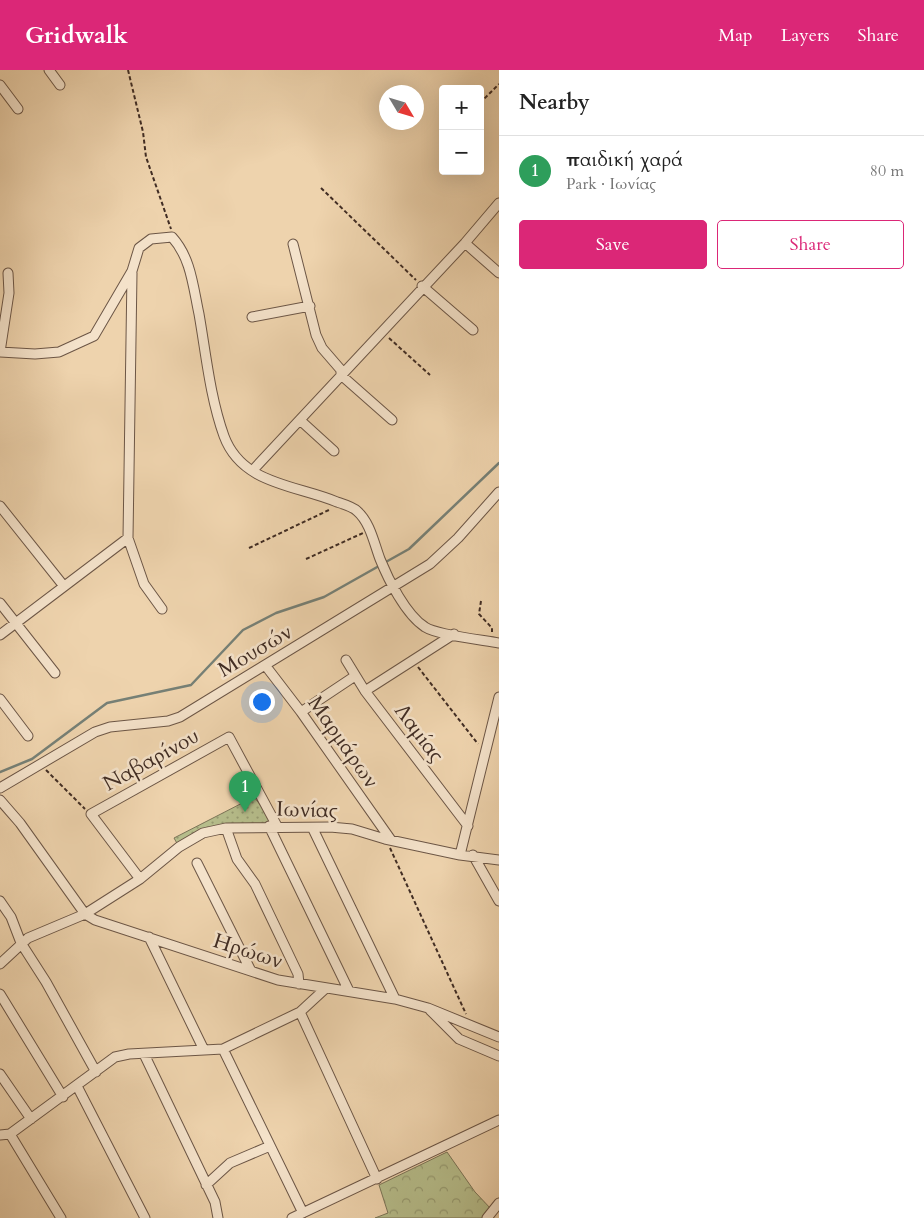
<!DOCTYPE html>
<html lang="en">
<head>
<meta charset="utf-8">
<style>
  body { margin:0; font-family:Cardo,serif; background:#f6f6f6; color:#222 }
  .controls { position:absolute; right:15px; top:15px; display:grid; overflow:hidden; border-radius:5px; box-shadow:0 5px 20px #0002 }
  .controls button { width:45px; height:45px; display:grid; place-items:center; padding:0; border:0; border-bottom:1px solid #e0e0e0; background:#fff; color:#222; font:25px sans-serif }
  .compass { position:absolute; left:379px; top:15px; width:45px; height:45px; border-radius:50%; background:#fff; box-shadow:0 5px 20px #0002; rotate:128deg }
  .you { position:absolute; left:261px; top:631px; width:18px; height:18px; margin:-12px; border:4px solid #fff; border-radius:50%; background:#1a73e8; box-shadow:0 0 0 8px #1a73e833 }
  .badge { display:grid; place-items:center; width:32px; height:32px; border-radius:50%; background:#db2777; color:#fff; font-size:16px; font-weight:700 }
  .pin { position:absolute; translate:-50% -41px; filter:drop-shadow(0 1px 2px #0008) }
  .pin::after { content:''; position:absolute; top:26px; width:18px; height:15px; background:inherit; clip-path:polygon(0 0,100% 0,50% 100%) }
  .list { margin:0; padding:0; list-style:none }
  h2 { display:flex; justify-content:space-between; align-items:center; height:65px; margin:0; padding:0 20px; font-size:21px }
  h2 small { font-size:16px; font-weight:400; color:#767676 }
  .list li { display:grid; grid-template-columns:32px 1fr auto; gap:15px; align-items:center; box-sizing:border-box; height:70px; padding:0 20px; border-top:1px solid #e0e0e0 }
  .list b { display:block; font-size:19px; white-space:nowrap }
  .list p { margin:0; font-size:16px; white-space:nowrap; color:#767676 }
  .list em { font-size:16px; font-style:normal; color:#767676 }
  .actions { display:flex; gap:10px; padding:15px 20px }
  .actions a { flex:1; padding:11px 0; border:1px solid #db2777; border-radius:5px; text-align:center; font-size:18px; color:#db2777 }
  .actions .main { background:#db2777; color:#fff }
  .map { position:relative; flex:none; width:499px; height:1148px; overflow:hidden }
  header { display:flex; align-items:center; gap:30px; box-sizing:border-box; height:70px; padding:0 25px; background:#db2777; color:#fff }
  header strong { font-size:24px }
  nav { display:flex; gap:28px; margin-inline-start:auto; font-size:18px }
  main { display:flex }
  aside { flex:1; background:#fff }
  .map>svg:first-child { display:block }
  .green { fill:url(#green-dots); stroke:#7c7558 }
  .forest { fill:url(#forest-crowns); stroke:#7c7558 }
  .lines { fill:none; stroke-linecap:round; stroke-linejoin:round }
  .stream { stroke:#768076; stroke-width:2.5 }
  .minor-casing { stroke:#6c5646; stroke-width:11 }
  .path { stroke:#412d24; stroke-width:2; stroke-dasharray:4 2.5; stroke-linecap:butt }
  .minor { stroke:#f4e2ca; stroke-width:9 }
  .labels { text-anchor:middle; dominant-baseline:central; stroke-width:5; stroke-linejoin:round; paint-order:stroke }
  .street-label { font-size:21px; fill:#412d24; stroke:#f4e2ca }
</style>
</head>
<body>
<header>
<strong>Gridwalk</strong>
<nav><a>Map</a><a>Layers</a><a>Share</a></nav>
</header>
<main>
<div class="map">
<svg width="499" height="1148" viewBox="0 0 499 1148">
  <defs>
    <pattern id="green-dots" width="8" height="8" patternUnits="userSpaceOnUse" patternTransform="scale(1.25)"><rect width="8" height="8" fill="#b6bd8b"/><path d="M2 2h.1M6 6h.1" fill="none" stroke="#969a71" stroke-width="1.8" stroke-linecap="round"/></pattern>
    <pattern id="forest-crowns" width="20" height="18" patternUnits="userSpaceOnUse" patternTransform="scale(1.25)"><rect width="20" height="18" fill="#b6bd8b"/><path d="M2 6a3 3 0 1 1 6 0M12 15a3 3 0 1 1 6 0" fill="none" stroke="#969a71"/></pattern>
  </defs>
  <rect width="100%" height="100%" fill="#eed3ad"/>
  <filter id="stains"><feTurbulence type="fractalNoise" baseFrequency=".004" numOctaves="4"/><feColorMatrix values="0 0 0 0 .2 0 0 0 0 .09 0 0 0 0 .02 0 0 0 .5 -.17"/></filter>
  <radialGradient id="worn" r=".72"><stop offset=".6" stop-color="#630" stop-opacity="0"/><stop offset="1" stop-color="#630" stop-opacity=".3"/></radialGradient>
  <path class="green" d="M254,727L277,756L226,758L179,777L174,768Z"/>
  <path class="forest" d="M447,1082L475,1122L492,1140L488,1148H375L388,1143L379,1115Z"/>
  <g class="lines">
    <path class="stream" d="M384,493L409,479L499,393
      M0,702L32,689L107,633L191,615L243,560L276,543L324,527L379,496"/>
    <g class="minor-casing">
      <path id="minor" d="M49,0L60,15
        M0,15L18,39
        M465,173L499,203
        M293,174L316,265L322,278L341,300V305L392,350
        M132,203L128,468L144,514L162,539
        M422,216L473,260
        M252,247L310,236
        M0,282L35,284L59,282L94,266L132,201L139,178L151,169L172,167C191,188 193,216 199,244C206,284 210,327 224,366C242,415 297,415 337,432C343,434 353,437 357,441C370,452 374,473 380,489C388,509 406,545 425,557C437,565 483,570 499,573
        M0,282L9,223L8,203
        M301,351L334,381
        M253,400L465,173L499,133
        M0,436L63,515
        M0,533L55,603
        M0,565L128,468
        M346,590L365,621L468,756
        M265,595L301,642L391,770
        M365,621L454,564
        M0,629L28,666
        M301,642L355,606
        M0,718L95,662L110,657L168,651L180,647L430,494L458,468L499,422
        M0,730L20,753L85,844L140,809L179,777L203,763L226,758L330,757L352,759L385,769L460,785L499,790
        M269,756L349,921
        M226,758L237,789L255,814L298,904L299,914
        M313,759L395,929
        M460,785L499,627
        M473,785L499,831
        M197,793L251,901
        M140,809L91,744L229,667L277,756
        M0,831L11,847L21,873L46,912L96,1002
        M149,867L204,980
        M0,894L28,868L85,844L95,850L278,910L395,929L428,938L499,967
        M0,924L63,1027
        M430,940L459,969L499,986
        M300,942L377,1109
        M223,979L303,1143
        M144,984L215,1132L218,1148
        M0,1004L31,1049
        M77,1016L145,1148
        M10,1064L61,1148
        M0,1065L10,1064L115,987L129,984L223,979L300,942L326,918
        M206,1115L230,1093L270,1076
        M292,1148L499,1050
        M487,1148L499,1133"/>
    </g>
    <path class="path" d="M128,0L143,62L146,87L171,159
      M480,33L499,14
      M321,118L416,210
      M389,268L430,305
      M249,478L331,439
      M306,489L363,463
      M481,531L479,544L492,558V562
      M418,597L478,674
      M46,700L85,739
      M390,778L466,944"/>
    <use href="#minor" class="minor"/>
  </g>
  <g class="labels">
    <g class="street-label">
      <text transform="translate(255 581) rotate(-31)">Μουσών</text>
      <text transform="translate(419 663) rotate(53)">Λαμίας</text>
      <text transform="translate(343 672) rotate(55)">Μαρμάρων</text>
      <text transform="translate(151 690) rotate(-29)">Ναβαρίνου</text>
      <text transform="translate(307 740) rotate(2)">Ιωνίας</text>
      <text transform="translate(248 881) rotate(18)">Ηρώων</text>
    </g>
  </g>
  <rect width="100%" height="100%" filter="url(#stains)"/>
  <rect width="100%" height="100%" fill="url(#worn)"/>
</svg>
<div class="controls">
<button>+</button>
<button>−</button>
</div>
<svg class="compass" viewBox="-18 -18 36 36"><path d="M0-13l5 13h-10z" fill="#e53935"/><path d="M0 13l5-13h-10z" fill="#767676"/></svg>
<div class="you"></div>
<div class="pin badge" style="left:245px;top:742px;background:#2e9e5b">1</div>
</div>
<aside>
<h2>Nearby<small></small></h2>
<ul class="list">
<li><span class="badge" style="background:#2e9e5b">1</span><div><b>παιδική χαρά</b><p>Park · Ιωνίας</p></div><em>80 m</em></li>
</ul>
<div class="actions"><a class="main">Save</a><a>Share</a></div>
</aside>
</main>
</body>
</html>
